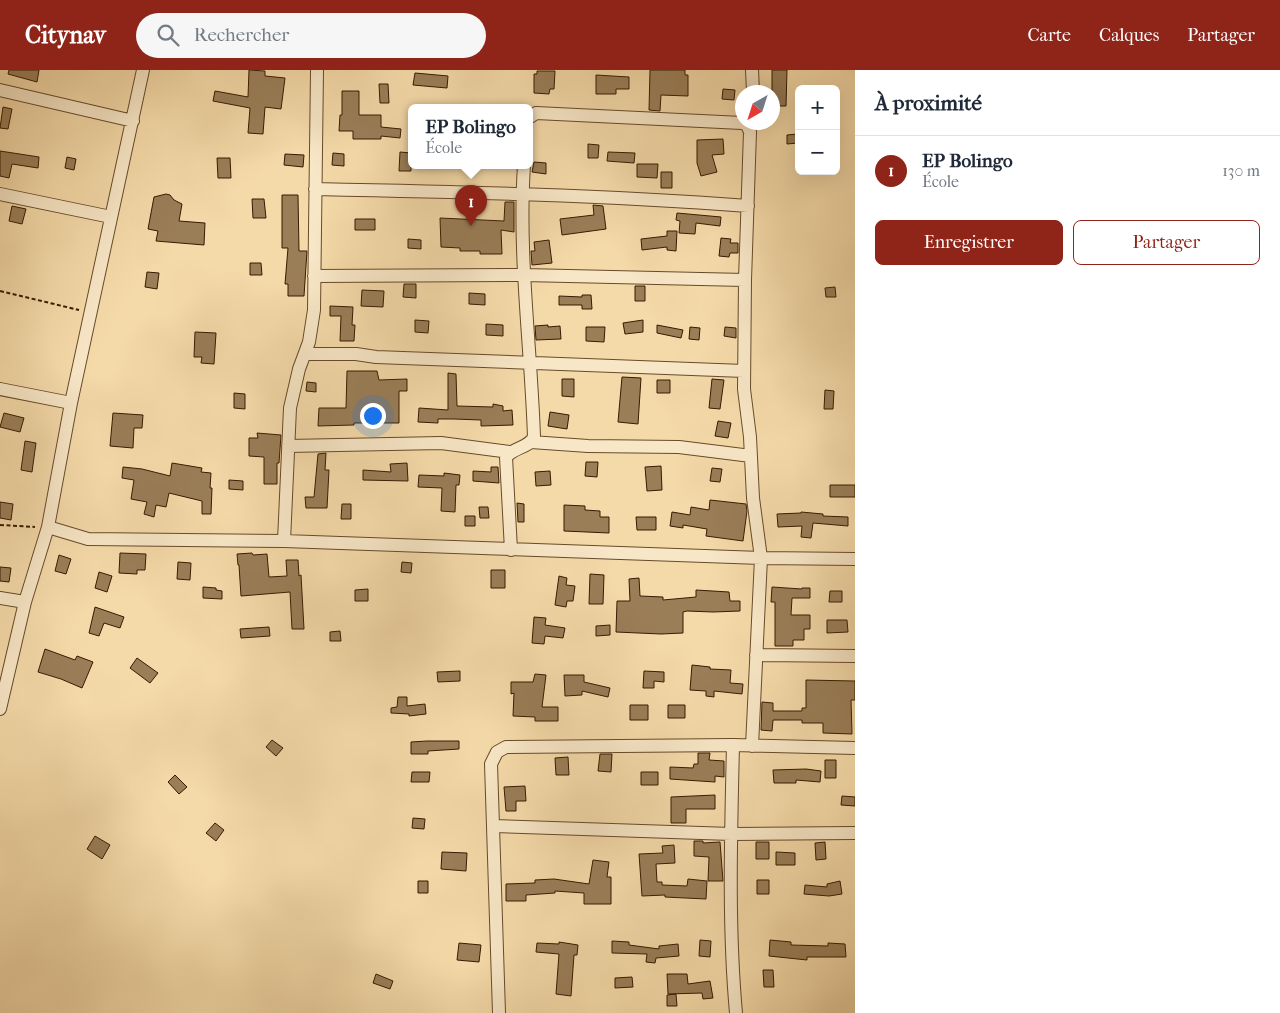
<!DOCTYPE html>
<html lang="fr">
<head>
<meta charset="utf-8">
<style>
  body { margin:0; font-family:"IM FELL French Canon",serif; background:#f6f6f7; color:#1f2937 }
  .controls { position:absolute; right:15px; top:15px; display:grid; overflow:hidden; border-radius:8px; box-shadow:0 5px 20px #0002 }
  .controls button { width:45px; height:45px; display:grid; place-items:center; padding:0; border:0; border-bottom:1px solid #e0e1e3; background:#fff; color:#1f2937; font:25px sans-serif }
  .compass { position:absolute; left:735px; top:15px; width:45px; height:45px; border-radius:50%; background:#fff; box-shadow:0 5px 20px #0002; rotate:219deg }
  .you { position:absolute; left:372px; top:345px; width:18px; height:18px; margin:-12px; border:4px solid #fff; border-radius:50%; background:#1a73e8; box-shadow:0 0 0 8px #1a73e833 }
  .badge { display:grid; place-items:center; width:32px; height:32px; border-radius:50%; background:#8f2418; color:#fff; font-size:16px; font-weight:700 }
  .pin { position:absolute; translate:-50% -41px; filter:drop-shadow(0 1px 2px #0008) }
  .pin::after { content:''; position:absolute; top:26px; width:18px; height:15px; background:inherit; clip-path:polygon(0 0,100% 0,50% 100%) }
  .popup { position:absolute; left:408px; top:34px; width:125px; height:65px; box-sizing:border-box; display:grid; place-content:center; border-radius:8px; background:#fff; filter:drop-shadow(0 1px 4px #0005); font-size:16px; white-space:nowrap; color:#747a83 }
  .popup b { font-size:19px; color:#1f2937 }
  .popup::after { content:''; position:absolute; left:50%; top:100%; margin-left:-10px; border:10px solid transparent; border-top-color:#fff }
  .list { margin:0; padding:0; list-style:none }
  h2 { display:flex; justify-content:space-between; align-items:center; height:65px; margin:0; padding:0 20px; font-size:21px }
  h2 small { font-size:16px; font-weight:400; color:#747a83 }
  .list li { display:grid; grid-template-columns:32px 1fr auto; gap:15px; align-items:center; box-sizing:border-box; height:70px; padding:0 20px; border-top:1px solid #e0e1e3 }
  .list b { display:block; font-size:19px; white-space:nowrap }
  .list p { margin:0; font-size:16px; white-space:nowrap; color:#747a83 }
  .list em { font-size:16px; font-style:normal; color:#747a83 }
  .actions { display:flex; gap:10px; padding:15px 20px }
  .actions a { flex:1; padding:11px 0; border:1px solid #8f2418; border-radius:8px; text-align:center; font-size:18px; color:#8f2418 }
  .actions .main { background:#8f2418; color:#fff }
  .icon { flex:none; width:28px; height:28px; fill:none; stroke:currentColor; stroke-width:2; stroke-linecap:round; stroke-linejoin:round }
  .map { position:relative; flex:none; width:855px; height:943px; overflow:hidden }
  header { display:flex; align-items:center; gap:30px; box-sizing:border-box; height:70px; padding:0 25px; background:#8f2418; color:#fff }
  header strong { font-size:24px }
  nav { display:flex; gap:28px; margin-inline-start:auto; font-size:18px }
  .search { width:350px; height:45px; background:#f6f6f7; display:flex; align-items:center; gap:12px; box-sizing:border-box; padding:0 18px; border-radius:28px; color:#747a83; font-size:19px }
  main { display:flex }
  aside { flex:1; background:#fff }
  .map>svg:first-child { display:block }
  .building { fill:#9a7e58; stroke:#371b00 }
  .lines { fill:none; stroke-linecap:round; stroke-linejoin:round }
  .minor-casing { stroke:#664b2a; stroke-width:14 }
  .path { stroke:#371b00; stroke-width:2; stroke-dasharray:4 2.5; stroke-linecap:butt }
  .minor { stroke:#f8e7c7; stroke-width:12 }
</style>
</head>
<body>
<header>
<strong>Citynav</strong>
<div class="search"><svg class="icon" aria-label="search" viewBox="0 0 24 24"><circle cx="10" cy="10" r="6"/><path d="M15 15l6 6"/></svg>Rechercher</div>
<nav><a>Carte</a><a>Calques</a><a>Partager</a></nav>
</header>
<main>
<div class="map">
<svg width="855" height="943" viewBox="0 0 855 943">
  <rect width="100%" height="100%" fill="#f5daa9"/>
  <filter id="stains"><feTurbulence type="fractalNoise" baseFrequency=".004" numOctaves="4"/><feColorMatrix values="0 0 0 0 .2 0 0 0 0 .09 0 0 0 0 .02 0 0 0 .5 -.17"/></filter>
  <radialGradient id="worn" r=".72"><stop offset=".6" stop-color="#630" stop-opacity="0"/><stop offset="1" stop-color="#630" stop-opacity=".3"/></radialGradient>
  <path class="building" d="M9,0H39L37,12L8,4Z
    M249,0L265,1V6L285,8L281,39L265,37L263,64L248,63L250,38L213,31L215,21L248,27Z
    M650,0H685V5H688V26L661,25L660,41L649,40Z
    M772,0H787L786,36H772Z
    M537,1H555L554,19H550L549,24L534,23V4H537Z
    M415,3L448,6L447,18L413,15Z
    M596,5L629,7V19H616V24H596Z
    M379,14H388L389,33H380Z
    M723,19L735,20L734,30L722,29Z
    M342,21H359V45H381V57L401,59L400,68L381,66V69H353V61H339L340,45H342Z
    M3,37L12,39L8,59L0,58Z
    M797,64L798,73L787,74V65Z
    M723,69L724,84L712,85L717,102L701,106L697,93V70Z
    M588,74L599,75L598,88H588Z
    M0,81L39,87L38,98L12,94L9,108L0,106Z
    M400,82L411,83V101H399Z
    M608,82L635,83L634,93L607,91Z
    M333,83L344,84V96L332,95Z
    M285,84L304,85L303,97L284,95Z
    M67,87L76,89L74,100L65,98Z
    M217,88H230L231,108H218Z
    M534,92L546,93V104L532,102Z
    M637,94H658L657,108L637,107Z
    M661,102H672V118H661Z
    M166,124L170,125L174,130L182,134L179,151L205,153L204,175L156,171L158,161L148,159L154,127Z
    M282,125H298L299,181H307L304,226H288V214H285L288,178H282Z
    M252,129H264L266,148H253Z
    M505,132H514V162L501,160L502,184H480V181H460V178L441,177L440,148L504,151Z
    M593,135L603,136L606,159L562,165L560,149L594,145Z
    M12,136L26,139L22,154L9,151Z
    M677,143L721,147L720,156L696,153L695,164L679,163L680,151L676,150Z
    M355,149H375V160H355Z
    M667,161H677L676,181L667,180V177L642,180L641,169L667,166Z
    M721,168L731,169L730,173H738V183H730L729,187L719,186Z
    M408,169L421,170V179L408,178Z
    M549,170L552,193L532,195L531,181H535L534,172Z
    M250,193H261L262,205H250Z
    M147,202L159,203L157,219L145,217Z
    M404,214H416V228L403,227Z
    M635,216H645V231H635Z
    M835,217L836,227H826L825,218Z
    M362,220L384,221L383,237L361,236Z
    M469,223L485,224V235L469,234Z
    M582,225H591L592,239H582V235H559V226L582,227Z
    M330,236L353,237L352,255H355L354,271H340L341,246H330Z
    M415,250L429,251L428,263L415,262Z
    M643,250V262L625,264L623,253Z
    M486,254L503,255V266L486,265Z
    M548,255V257L560,256L561,269L536,270L535,256Z
    M657,255L683,260L681,268L657,263Z
    M586,257H605L604,272L586,271Z
    M690,257L700,258L699,270L689,269Z
    M725,257L736,258V268L724,266Z
    M195,262L216,263L214,294L201,293L202,287H194Z
    M347,301H377L379,310L407,309V321H399V353H354V355L318,356L319,338H346Z
    M448,303L456,304L457,336L493,337V334L503,336V341L512,340L513,355L481,356V350L454,349H438V353L418,352L419,338L448,340Z
    M622,307L641,308L638,354L618,352Z
    M562,309H574V327L562,326Z
    M712,309L724,310L720,339L709,338Z
    M657,310H670V323H657Z
    M307,312L316,313V322L306,321Z
    M825,320L834,321L833,339H824Z
    M234,323L245,324V339L234,338Z
    M550,342L569,345L567,359L548,356Z
    M4,343L24,348L20,362L0,357Z
    M113,343L143,345L142,358H134L133,378L110,376Z
    M718,351L731,353L728,368L715,366Z
    M257,363L281,365L279,393H277V414H264V387L249,386V368H258Z
    M25,371L36,373L32,402L21,400Z
    M326,383L325,400H329L327,438H306L305,427H314L318,384Z
    M586,392H598L597,407L585,406Z
    M172,393L202,398L201,402L211,403L210,418H212L211,444H202V431L169,423L166,437L156,435L154,447L144,444L147,432L131,429L134,410L122,408L123,397L142,399L170,406Z
    M407,393L408,411L363,410V400L391,402L390,394Z
    M661,396L662,420L647,421L645,397Z
    M491,397H498L499,413L473,411V401L491,402Z
    M712,398L722,399L720,412L710,411Z
    M550,401L551,415L536,416L535,402Z
    M444,403L460,405L459,415H456L455,442L441,441L442,418L418,417L419,405L444,406Z
    M229,410L243,411V420L229,419Z
    M830,415H855V427H830Z
    M710,430L746,434L747,441L743,471L706,466L707,459L683,455V458L670,456L672,442L690,445L691,437L709,440Z
    M0,432L13,434L11,450L0,448Z
    M517,433L524,434V452H518Z
    M342,434H351V449H341Z
    M564,435L585,436V440L600,441V447H609V463L564,461Z
    M479,437H488L489,448H480Z
    M801,442L823,444V446L848,447V456L813,453L811,468L801,467L802,456L778,457L777,444L801,443Z
    M465,446H475V456H465Z
    M636,447H656V460H637Z
    M120,483L146,484L145,500H137V504L119,503Z
    M252,483L253,485L267,484L269,507L287,506L286,490H298L299,506L301,505L304,559H292L290,522L241,526L239,495H238L237,484Z
    M59,485L71,489L66,504L55,501Z
    M178,492L191,493L190,510L177,509Z
    M402,492L412,493L411,503L401,502Z
    M0,497L11,498L9,512L0,511Z
    M491,500H505V518H491Z
    M99,502L112,506L107,522L95,518Z
    M590,504L604,505L603,534H589Z
    M559,506L567,508L566,515L575,516L573,531H567L566,537L555,535Z
    M639,508L640,526L663,527V530L696,527V520L729,522L730,531H740V541L713,542L687,541L683,542V563L661,564L616,562L617,531H630L629,509Z
    M203,517L216,518V520L222,521V529L203,528Z
    M772,517L802,519V518H810V528H792L791,545H810V559H804V570H793V576H775V532H771Z
    M368,519V531H355V520Z
    M830,521H842V532H829Z
    M95,537L124,547L120,558L104,553L99,566L89,563Z
    M534,547L546,548L545,555L565,558L563,568L545,566L544,574L532,573Z
    M827,550H847L848,562L827,563Z
    M610,555V565L596,566V556Z
    M269,557L270,566L241,568L240,559Z
    M340,561L341,571H330V562Z
    M45,579L75,590L77,586L93,592L82,618L61,609L38,602Z
    M137,588L158,603L150,613L130,598Z
    M692,595L710,597V599L731,600L730,613L743,614L742,624L714,621V627L706,626V621L690,620Z
    M460,601V611L438,612L437,602Z
    M644,601L664,602V612L654,611V618H643Z
    M535,604L546,605L542,637H558V651H535V647L513,646L514,623L511,624V612H533Z
    M564,605H584V612L610,618L608,627L582,621V625L565,626Z
    M806,610L855,611V630H851L852,664L823,663V653H802V650H773L772,661L761,660L762,632L773,633V641H802V638H806Z
    M398,627H407V636L425,634L426,644L409,646V644L391,643V638L397,637Z
    M630,635H648V650H630Z
    M668,635H685V648H668Z
    M272,670L283,678L276,686L266,677Z
    M427,671H459V679L428,681V684H411V672Z
    M698,683H710L709,690L724,691V707L715,706V712L670,709V697L693,698L694,694H698Z
    M600,684H612L611,702L598,701Z
    M568,687L569,705H556L555,688Z
    M825,690H836V708H825Z
    M806,699L821,701L820,712L796,710V713H774L773,700Z
    M412,702H430L429,712H411Z
    M641,702H658V715H641Z
    M175,705L187,717L179,724L168,712Z
    M525,716L526,731H516V741H506L504,717Z
    M715,725V739H686V753H671V727Z
    M842,726L855,727V736L841,735Z
    M413,748L425,749L424,759L412,758Z
    M215,753L224,760L216,771L206,763Z
    M95,766L110,775L102,789L87,779Z
    M694,771H703V773L720,772L723,811H708L709,787L694,786Z
    M756,772H769V789H756Z
    M825,772L826,789L816,790L815,773Z
    M674,775L675,793L656,794L657,812H662V815L687,816L688,809L707,811L706,829L665,827V825L642,826L639,784L663,783L662,776Z
    M442,782L467,783L466,801L441,799Z
    M776,782L795,783V795H776Z
    M593,790L609,792L607,807H611V834H584V823L555,821V823L526,825V831H506V814L535,813V810L554,809L589,814Z
    M757,810H769V824H757Z
    M418,811H428V823H418Z
    M840,811L842,824L829,826L804,824L805,815L827,817V814Z
    M700,870L711,871L710,887L699,886Z
    M770,870L791,872V875L828,876V873L845,874L846,887H807V890L769,886Z
    M612,871L629,872V875L659,879V876L678,874L679,886L656,888L655,893L646,892L647,884L612,883Z
    M559,872L578,875L577,885H574L571,926L556,924L559,884L536,882L537,873L559,874Z
    M459,873L481,875L479,892L457,890Z
    M763,900H773L774,917H764Z
    M376,904L393,911L390,919L373,913Z
    M667,904H687L688,914L710,911L713,928L703,929L702,923L668,924Z
    M632,907L633,917L615,918V908Z
    M676,924L677,936H667V925Z"/>
  <g class="lines">
    <g class="minor-casing">
      <path id="minor" d="M752,0L753,22
        M0,20L133,51
        M530,47L536,43L742,53L747,55L750,62L745,210L744,319L750,367L753,428L761,488L752,676
        M315,119C460,122 604,125 748,136
        M0,124L111,147
        M314,206L524,205L745,210
        M305,284H356L376,287L744,301
        M0,319L71,333
        M531,372L588,376L679,377L751,386
        M288,376L441,373L510,382
        M48,457L88,469L284,471L761,488L855,489
        M284,471L290,338L299,299L309,272L314,240L317,0
        M511,480L506,387C514,377 529,378 534,367C531,276 518,186 524,95
        M0,528L25,532
        M756,585L855,586
        M0,639L25,532L48,457L71,333L143,0
        M733,675C731,764 728,854 736,943
        M493,756L731,764L855,763
        M499,943L491,694L497,682L506,677L733,675L855,678"/>
    </g>
    <path class="path" d="M0,221L79,240
      M0,455L35,457"/>
    <use href="#minor" class="minor"/>
  </g>
  <rect width="100%" height="100%" filter="url(#stains)"/>
  <rect width="100%" height="100%" fill="url(#worn)"/>
</svg>
<div class="controls">
<button>+</button>
<button>−</button>
</div>
<svg class="compass" viewBox="-18 -18 36 36"><path d="M0-13l5 13h-10z" fill="#e53935"/><path d="M0 13l5-13h-10z" fill="#747a83"/></svg>
<div class="you"></div>
<div class="pin badge" style="left:471px;top:156px">1</div>
<div class="popup"><b>EP Bolingo</b>École</div>
</div>
<aside>
<h2>À proximité<small></small></h2>
<ul class="list">
<li><span class="badge">1</span><div><b>EP Bolingo</b><p>École</p></div><em>130 m</em></li>
</ul>
<div class="actions"><a class="main">Enregistrer</a><a>Partager</a></div>
</aside>
</main>
</body>
</html>
